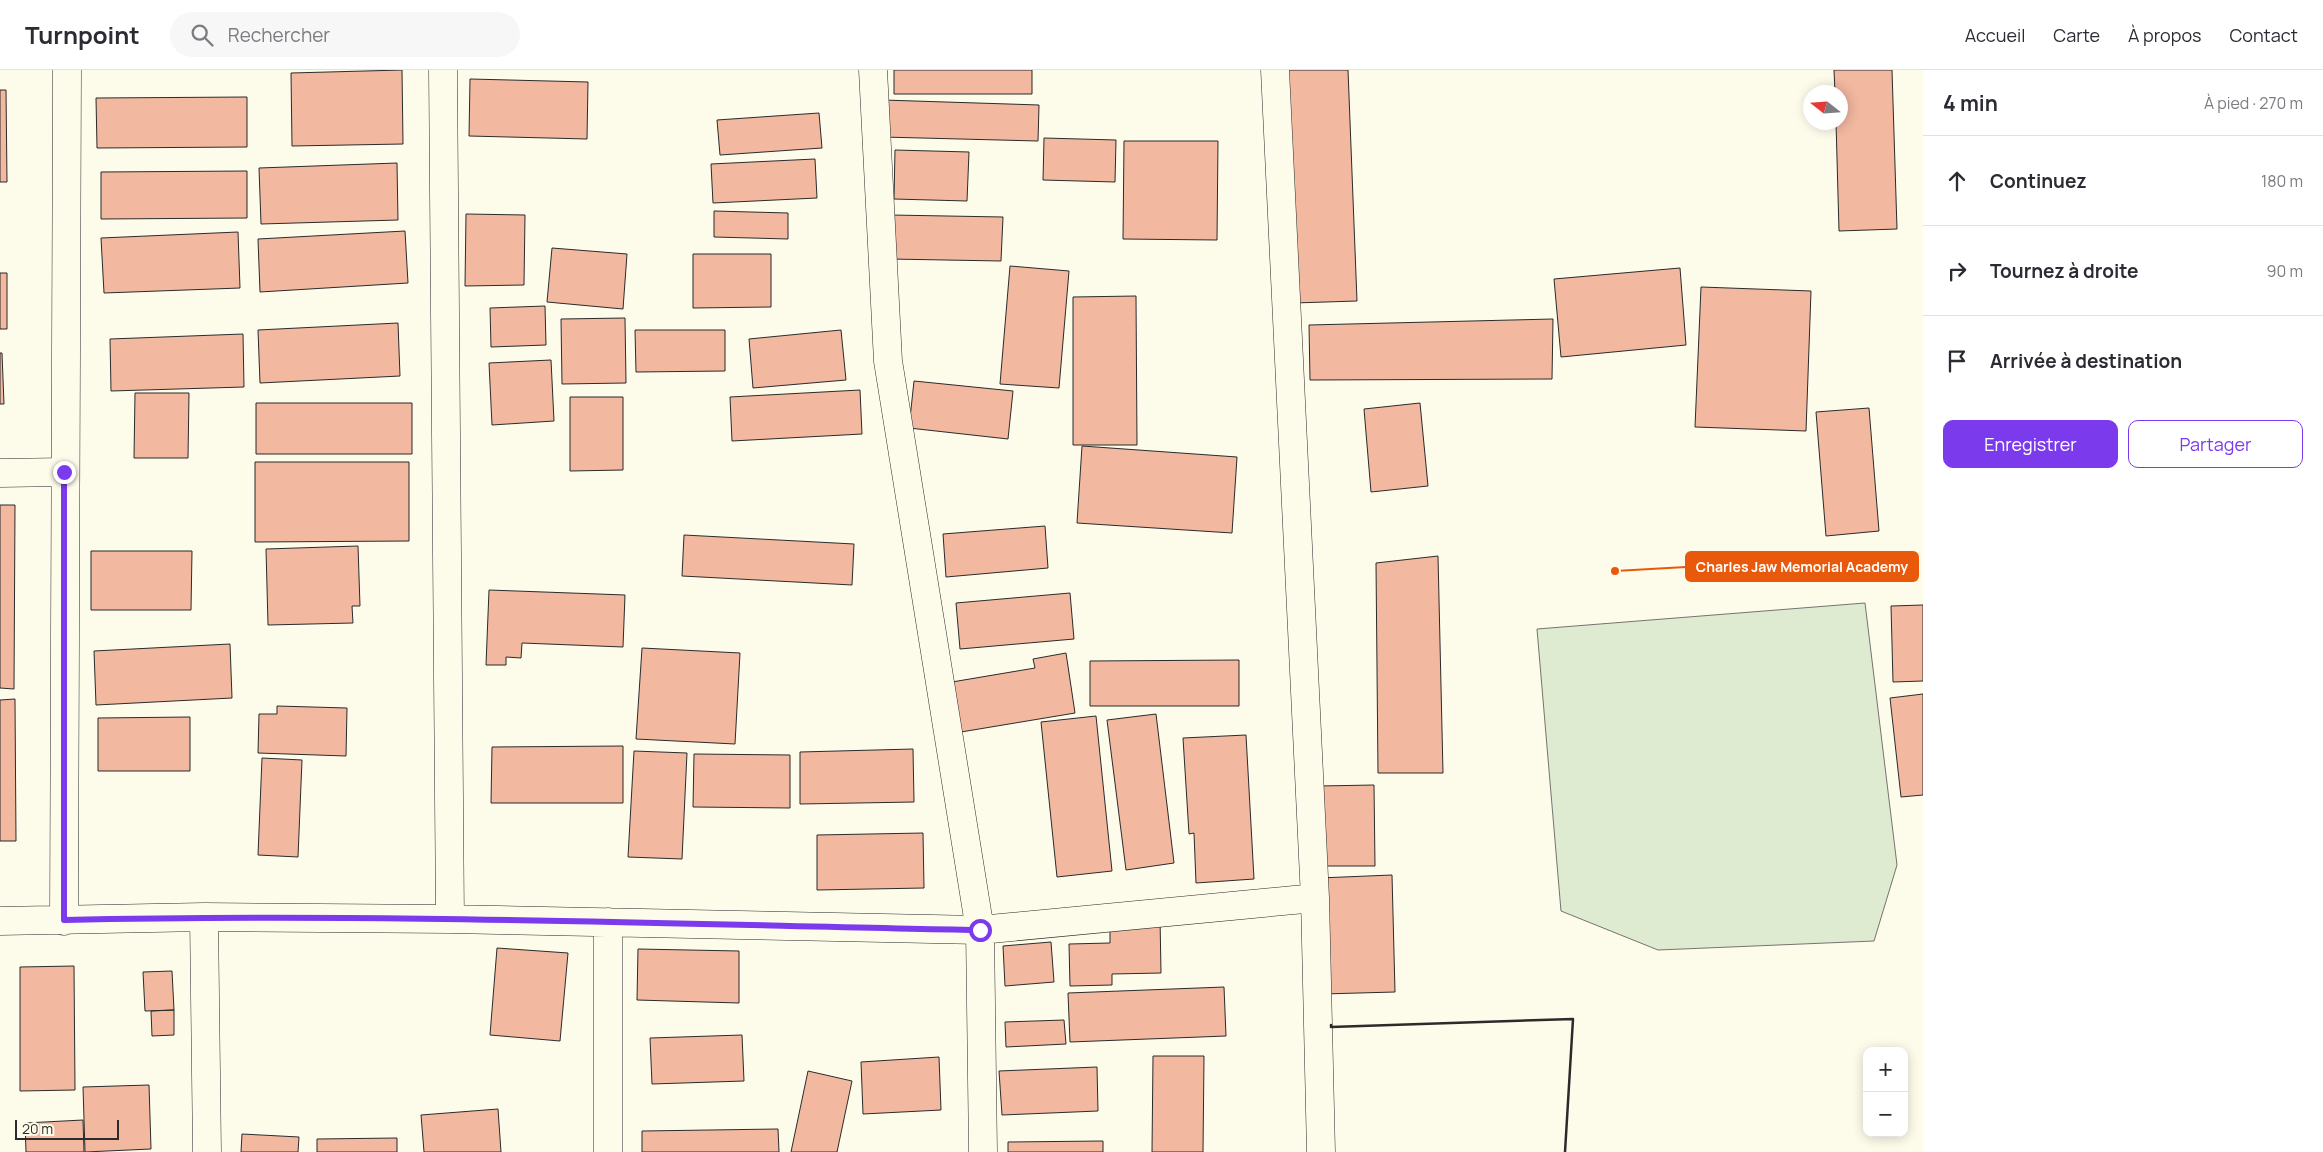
<!DOCTYPE html>
<html lang="fr">
<head>
<meta charset="utf-8">
<style>
  body { margin:0; font-family:Manrope,sans-serif; background:#f7f7f7; color:#2b2b33 }
  .controls { position:absolute; right:15px; bottom:15px; display:grid; overflow:hidden; border-radius:10px; box-shadow:0 2px 12px #0003 }
  .controls button { width:45px; height:45px; display:grid; place-items:center; padding:0; border:0; border-bottom:1px solid #e1e1e2; background:#fff; color:#2b2b33; font:25px sans-serif }
  .compass { position:absolute; left:1803px; top:15px; width:45px; height:45px; border-radius:50%; background:#fff; box-shadow:0 2px 12px #0003; rotate:287deg }
  .scale { position:absolute; left:15px; bottom:12px; width:104px; box-sizing:border-box; padding-left:5px; border:2px solid #2b2b2b; border-top:0; font-size:14px; line-height:18px; white-space:nowrap; color:#2b2b2b; -webkit-text-stroke:4px #fdfbea; paint-order:stroke }
  .stop { position:absolute; width:15px; height:15px; margin:-11px; border:4px solid #7c3aed; border-radius:50%; background:#fff }
  .stop.end { background:#7c3aed; border-color:#fff; box-shadow:0 1px 5px #0008 }
  .list { margin:0; padding:0; list-style:none }
  h2 { display:flex; justify-content:space-between; align-items:center; height:65px; margin:0; padding:0 20px; font-size:21px }
  h2 small { font-size:16px; font-weight:400; color:#7c7c81 }
  .list li { display:grid; grid-template-columns:32px 1fr auto; gap:15px; align-items:center; box-sizing:border-box; height:90px; padding:0 20px; border-top:1px solid #e1e1e2 }
  .list b { display:block; font-size:19px; white-space:nowrap }
  .list em { font-size:16px; font-style:normal; color:#7c7c81 }
  .actions { display:flex; gap:10px; padding:15px 20px }
  .actions a { flex:1; padding:11px 0; border:1px solid #7c3aed; border-radius:10px; text-align:center; font-size:18px; color:#7c3aed }
  .actions .main { background:#7c3aed; color:#fff }
  .icon { flex:none; width:28px; height:28px; fill:none; stroke:currentColor; stroke-width:2; stroke-linecap:round; stroke-linejoin:round }
  .map { position:relative; flex:none; width:1923px; height:1082px; overflow:hidden }
  header { display:flex; align-items:center; gap:30px; box-sizing:border-box; height:70px; padding:0 25px; background:#fff; border-bottom:1px solid #e1e1e2 }
  header strong { font-size:24px }
  nav { display:flex; gap:28px; margin-inline-start:auto; font-size:18px }
  .search { width:350px; height:45px; background:#f7f7f7; display:flex; align-items:center; gap:12px; box-sizing:border-box; padding:0 18px; border-radius:28px; color:#7c7c81; font-size:19px }
  main { display:flex }
  aside { flex:1; background:#fff }
  .map>svg:first-child { display:block }
  .green { fill:#deebd1; stroke:#74746e }
  .building { fill:#f2b8a0; stroke:#2b2b2b }
  .lines { fill:none; stroke-linecap:round; stroke-linejoin:round }
  .minor-casing { stroke:#2b2b2b; stroke-width:29 }
  .minor { stroke:#fdfbea; stroke-width:28 }
  .wall { stroke:#2b2b2b; stroke-width:2.5 }
  .route { stroke:#7c3aed; stroke-width:6 }
  .leader { fill:none; stroke:#e8590c; stroke-width:2 }
  .callout-dot { fill:#e8590c; stroke:#fdfbea; stroke-width:2 }
  .callout { fill:#e8590c; stroke:#e8590c; stroke-width:2 }
  .callout-label { font-size:14px; text-anchor:middle; font-weight:bold; fill:#fff }
</style>
</head>
<body>
<header>
<strong>Turnpoint</strong>
<div class="search"><svg class="icon" aria-label="search" viewBox="0 0 24 24"><circle cx="10" cy="10" r="6"/><path d="M15 15l6 6"/></svg>Rechercher</div>
<nav><a>Accueil</a><a>Carte</a><a>À propos</a><a>Contact</a></nav>
</header>
<main>
<div class="map">
<svg width="1923" height="1082" viewBox="0 0 1923 1082">
  <rect width="100%" height="100%" fill="#fdfbea"/>
  <path class="green" d="M1865,533L1897,795L1874,871L1658,880L1561,841L1537,559Z"/>
  <path class="building" d="M402,0L403,74L292,76L291,3Z
    M894,0H1032V24H894Z
    M1283,0H1348L1357,231L1294,233Z
    M1834,0H1892L1897,159L1839,161L1836,52H1840V22H1835Z
    M470,9L588,12L587,69L469,66Z
    M0,20H6L7,112H0Z
    M247,27V77L97,78L96,28Z
    M883,30L1039,35L1038,71L882,67Z
    M819,43L822,78L720,85L717,50Z
    M1044,68L1116,70L1115,112L1043,110Z
    M1124,71H1218L1217,170L1123,169Z
    M895,80L969,82L967,131L894,129Z
    M815,89L817,128L713,133L711,94Z
    M397,93L398,150L261,154L259,98Z
    M247,101V148L101,149V102Z
    M714,141L788,143V169L714,167Z
    M466,144L525,145L524,215L465,216Z
    M891,145L1003,147L1001,191L890,189Z
    M405,161L408,213L260,222L258,169Z
    M238,162L240,218L104,223L101,168Z
    M552,178L627,184L623,239L547,232Z
    M693,184H771V237L693,238Z
    M1010,196L1069,201L1059,318L1000,314Z
    M1680,198L1686,275L1561,287L1554,209Z
    M0,203H7V259H0Z
    M1701,217L1811,221L1806,361L1695,357Z
    M1136,226L1137,375H1073V227Z
    M545,236L546,275L491,277L490,238Z
    M625,248L626,313L562,314L561,249Z
    M1553,249L1552,309L1310,310L1309,255Z
    M398,253L400,306L260,313L258,260Z
    M635,260H725V301L636,302Z
    M841,260L846,310L753,318L749,269Z
    M243,264L244,317L111,321L110,269Z
    M0,283H2L4,334H0Z
    M551,290L554,351L492,355L489,293Z
    M914,311L1013,321L1008,369L909,358Z
    M860,320L862,364L732,371L730,327Z
    M135,323H189L188,388H134Z
    M570,327H623V400L570,401Z
    M256,333H412V384H256Z
    M1420,333L1428,416L1371,422L1364,339Z
    M1869,338L1879,461L1826,466L1816,342Z
    M1082,376L1237,387L1232,463L1077,453Z
    M255,392H409V471L255,472Z
    M0,435H15L14,619L0,618Z
    M1045,456L1048,498L946,507L943,464Z
    M684,465L854,474L852,515L682,506Z
    M358,476L360,536H352L353,553L268,555L266,479Z
    M91,481H192L191,540H91Z
    M1438,486L1443,703H1378L1376,493Z
    M489,520L625,525L623,577L522,573L521,588L506,587V595H486Z
    M1070,523L1074,569L960,579L956,533Z
    M1923,535V611L1893,612L1891,536Z
    M230,574L232,628L96,635L94,581Z
    M642,578L740,583L735,674L636,669Z
    M1066,583L1075,643L955,663L946,613L1035,598L1033,589Z
    M1239,590V636H1090V591Z
    M1923,624V725L1901,727L1890,628Z
    M15,629L16,771H0V630Z
    M277,636L347,638L346,686L258,683L259,644H277Z
    M1156,644L1174,793L1126,800L1107,650Z
    M1096,646L1112,801L1057,807L1041,652Z
    M190,647V701H98V648Z
    M1246,665L1254,809L1196,813L1194,763L1189,764L1183,668Z
    M623,676V733H491L492,677Z
    M913,679L914,732L800,734V682Z
    M634,681L687,683L682,789L628,787Z
    M694,684L790,685V738L693,737Z
    M262,688L302,690L298,787L258,785Z
    M1374,715L1375,796H1318L1319,716Z
    M923,763L924,818L817,820V765Z
    M1392,805L1395,922L1322,924L1319,808Z
    M1160,848L1161,903L1112,904V915L1070,916L1069,874L1110,873V850Z
    M1051,872L1054,912L1005,916L1003,876Z
    M497,878L568,883L560,971L490,965Z
    M638,879L739,881V933L637,930Z
    M74,896L75,1020L20,1021V897Z
    M172,901L174,940L145,941L143,902Z
    M1224,917L1226,966L1070,972L1068,923Z
    M174,940V965L152,966L151,941Z
    M1064,950L1066,974L1006,977L1005,952Z
    M742,965L744,1011L652,1014L650,968Z
    M1153,986H1204L1203,1082H1152Z
    M939,987L941,1040L863,1044L861,992Z
    M1097,997L1098,1041L1002,1045L999,1001Z
    M808,1001L852,1011L837,1082H791Z
    M149,1015L151,1079L85,1082L83,1017Z
    M498,1039L501,1082H424L421,1045Z
    M83,1050L84,1082H26L25,1053Z
    M778,1059L779,1082H642V1061Z
    M242,1064L299,1067L298,1082H241Z
    M397,1068V1082H317V1069Z
    M1103,1071V1082H1008V1072Z"/>
  <g class="lines">
    <g class="minor-casing">
      <path id="minor" d="M443,0L450,849
        M873,0L888,291L980,860L983,1082
        M1275,0L1315,828L1321,1082
        M0,403L64,402
        M204,847L207,1082
        M0,851L204,847L450,849L980,860L1315,828
        M64,851L67,0
        M608,1082V852"/>
    </g>
    <use href="#minor" class="minor"/>
    <path class="wall" d="M1331,955V957L1573,949L1565,1082"/>
  </g>
  <g class="lines">
    <path class="route" d="M64,402V850C369,843 675,854 980,860"/>
  </g>
  <path class="leader" d="M1615 501L1686 497"/>
  <circle class="callout-dot" cx="1615" cy="501" r="5"/>
  <rect class="callout" x="1686" y="482" width="232" height="29" rx="5"/>
  <g class="callout-label">
    <text x="1802" y="502">Charles Jaw Memorial Academy</text>
  </g>
</svg>
<div class="controls">
<button>+</button>
<button>−</button>
</div>
<svg class="compass" viewBox="-18 -18 36 36"><path d="M0-13l5 13h-10z" fill="#e53935"/><path d="M0 13l5-13h-10z" fill="#7c7c81"/></svg>
<div class="scale">20 m</div>
<div class="stop" style="left:980px;top:860px"></div>
<div class="stop end" style="left:64px;top:402px"></div>
</div>
<aside>
<h2>4 min<small>À pied · 270 m</small></h2>
<ul class="list">
<li><svg class="icon" aria-label="ahead" viewBox="0 0 24 24"><path d="M12 20V5M6 11l6-6 6 6"/></svg><div><b>Continuez</b></div><em>180 m</em></li>
<li><svg class="icon" aria-label="right" viewBox="0 0 24 24"><path d="M7 20v-9h11M14 6l5 5-5 5"/></svg><div><b>Tournez à droite</b></div><em>90 m</em></li>
<li><svg class="icon" aria-label="arrive" viewBox="0 0 24 24"><path d="M6 21V4h12l-3 4 3 4H6"/></svg><div><b>Arrivée à destination</b></div></li>
</ul>
<div class="actions"><a class="main">Enregistrer</a><a>Partager</a></div>
</aside>
</main>
</body>
</html>
